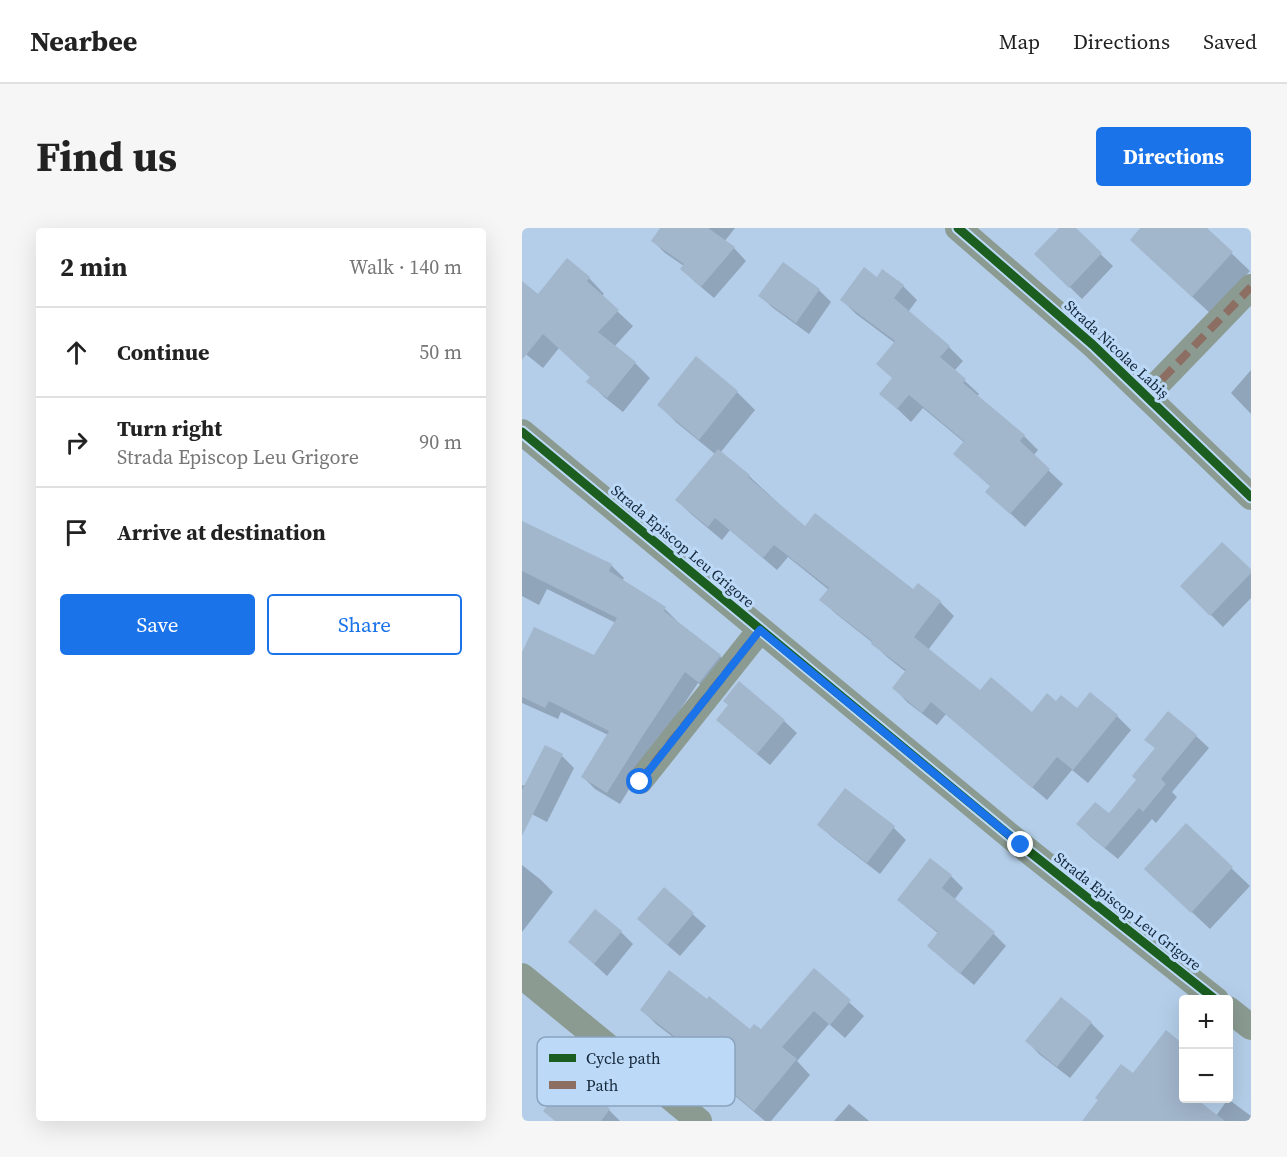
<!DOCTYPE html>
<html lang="en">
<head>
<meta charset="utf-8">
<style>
  body { margin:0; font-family:"Source Serif 4",serif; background:#f6f6f6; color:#222 }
  .controls { position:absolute; right:18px; bottom:18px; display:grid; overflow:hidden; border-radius:6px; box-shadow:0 6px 24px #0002 }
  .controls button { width:54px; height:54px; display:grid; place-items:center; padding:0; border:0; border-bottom:2px solid #e0e0e0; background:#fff; color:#222; font:30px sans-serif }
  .stop { position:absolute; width:18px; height:18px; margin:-14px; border:4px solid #1a73e8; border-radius:50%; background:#fff }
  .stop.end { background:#1a73e8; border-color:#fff; box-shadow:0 2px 6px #0008 }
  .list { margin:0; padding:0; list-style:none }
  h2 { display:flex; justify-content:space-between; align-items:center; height:78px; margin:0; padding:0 24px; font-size:26px }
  h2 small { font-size:20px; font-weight:400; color:#767676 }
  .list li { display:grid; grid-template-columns:39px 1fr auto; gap:18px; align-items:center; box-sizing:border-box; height:90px; padding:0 24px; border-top:2px solid #e0e0e0 }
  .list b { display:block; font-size:22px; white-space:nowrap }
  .list p { margin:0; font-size:20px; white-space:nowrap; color:#767676 }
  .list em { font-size:20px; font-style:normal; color:#767676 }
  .actions { display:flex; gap:12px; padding:18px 24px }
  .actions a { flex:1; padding:14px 0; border:2px solid #1a73e8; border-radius:6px; text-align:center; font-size:21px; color:#1a73e8 }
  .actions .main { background:#1a73e8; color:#fff }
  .icon { flex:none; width:33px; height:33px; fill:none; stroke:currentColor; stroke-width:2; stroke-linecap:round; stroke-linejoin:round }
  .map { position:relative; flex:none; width:729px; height:893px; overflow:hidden; border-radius:6px }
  header { display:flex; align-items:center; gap:36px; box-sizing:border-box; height:84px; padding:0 30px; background:#fff; border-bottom:2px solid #e0e0e0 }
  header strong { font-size:28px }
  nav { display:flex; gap:33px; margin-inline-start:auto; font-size:21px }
  .intro { display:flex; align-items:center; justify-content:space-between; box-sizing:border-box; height:144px; padding:0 36px }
  h1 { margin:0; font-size:42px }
  .button { padding:15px 27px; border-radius:6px; background:#1a73e8; color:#fff; font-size:21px; font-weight:700 }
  main { display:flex; gap:36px; padding:0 36px }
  aside { flex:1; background:#fff; border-radius:6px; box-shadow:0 6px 24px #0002 }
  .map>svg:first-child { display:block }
  .shadow { fill:#0003 }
  .building { fill:#a2b6cc }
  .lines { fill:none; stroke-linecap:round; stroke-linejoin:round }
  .minor { stroke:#8b9b91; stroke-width:26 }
  .quiet { stroke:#8d6e63; stroke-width:8; stroke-dasharray:15 8; stroke-linecap:butt }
  .cycleway-casing { stroke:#bcd9f7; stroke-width:13 }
  .cycleway { stroke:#1b5e20; stroke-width:9 }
  .route { stroke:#1a73e8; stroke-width:8 }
  .labels { text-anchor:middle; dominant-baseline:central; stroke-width:6; stroke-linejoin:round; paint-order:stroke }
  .street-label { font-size:15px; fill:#132538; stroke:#bcd9f7 }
  .key { fill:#bcd9f7; stroke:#89a3be; stroke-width:1.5 }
  .key-label { font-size:16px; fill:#132538 }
</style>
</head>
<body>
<header>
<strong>Nearbee</strong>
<nav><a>Map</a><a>Directions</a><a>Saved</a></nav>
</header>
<div class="intro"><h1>Find us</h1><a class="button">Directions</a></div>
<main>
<aside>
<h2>2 min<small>Walk · 140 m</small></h2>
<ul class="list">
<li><svg class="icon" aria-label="ahead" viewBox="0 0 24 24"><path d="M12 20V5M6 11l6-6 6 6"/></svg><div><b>Continue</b></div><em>50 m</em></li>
<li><svg class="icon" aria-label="right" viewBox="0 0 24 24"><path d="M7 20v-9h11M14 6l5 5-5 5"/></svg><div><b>Turn right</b><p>Strada Episcop Leu Grigore</p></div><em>90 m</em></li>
<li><svg class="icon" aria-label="arrive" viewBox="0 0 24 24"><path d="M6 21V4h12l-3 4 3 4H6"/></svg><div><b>Arrive at destination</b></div></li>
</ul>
<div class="actions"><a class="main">Save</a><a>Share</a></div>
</aside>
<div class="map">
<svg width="729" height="893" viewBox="0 0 729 893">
  <rect width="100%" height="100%" fill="#b4cee9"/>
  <path class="shadow" d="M140,0H213L202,14L212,20L224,33L192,70L172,53L162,38L143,25L131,13Z
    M539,0H551L591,38L560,71L514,26Z
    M620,0H683L728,43L689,86L628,30Z
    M361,43L381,58L395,72L386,84L427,119L441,133L432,143L457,166L455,168L502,208L516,222L511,228L541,256L503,299L479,277L469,259L433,226L443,215L401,180L389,194L359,165L371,151L373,115L334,86L320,72L355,51Z
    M67,50L82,66L79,68L111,98L92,119L113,135L128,150L101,184L82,169L66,153L69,150L37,120L21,140L0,123V55L16,68Z
    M297,62L309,74L287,106L251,80L238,68Z
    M175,131L215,164L233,182L198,225L227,248L283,300L391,364L396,357L418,374L432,388L406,422L458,464L510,486L534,475L555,482L568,466L595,488L609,502L566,555L550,542L525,572L424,486L415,497L385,474L372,460L384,444L365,429L351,415L313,385L299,372L307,362L266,329L255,342L208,302L200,312L169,286L155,272L193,226L155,195L137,177Z
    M729,142V186L709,165Z
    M0,295L89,337L102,350L100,353L143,381L155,393V395L198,428L210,440L190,466L176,455L130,524L98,576L73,561L61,549L86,507L39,484L36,491L0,475V427L72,428L94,395L25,361L17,377L0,368Z
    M729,343V370L701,399L660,358Z
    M217,455L262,493L275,505L248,537L209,504L208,478Z
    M646,485L674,508L687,520L650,564L655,569L634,595L630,591L596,631L569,609L556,596L587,588L616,552L634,521L624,511Z
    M40,528L52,540L25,594L0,581V557L4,558Z
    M324,562L372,600L384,612L358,646L310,609L297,597Z
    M664,597L728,658L688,701L642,658Z
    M0,637L19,652L31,664L0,704Z
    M429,648L441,660L432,672L472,706L484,718L452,757L420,730L417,706L390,684L377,672Z
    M142,661L184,698L158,728L129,703Z
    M99,704L111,716L85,748L48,714Z
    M292,742L342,788L323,810L307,796L275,833L288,847L249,893H243L206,862L192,847L195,843L134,796L119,781L228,803L239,804Z
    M539,771L569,795L582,808L548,850L517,826L505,813Z
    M644,804L662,818V870H682L678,876L694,888L706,871L729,888V893H562L612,847Z
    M49,851L87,882L98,893H33Z
    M327,876L347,893H312Z"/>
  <path class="building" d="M138,0H186L213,19L179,59L158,41L162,36L129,13Z
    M537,0H554L580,25L547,60L512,26Z
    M618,0H685L711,24L670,69L608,12Z
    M45,30L68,49L65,53L97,82L76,104L114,134L85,170L64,154L68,149L21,106L0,132V53L16,66Z
    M261,34L298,61L274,95L236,68Z
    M342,39L355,49L360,41L382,57L372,70L428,118L418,129L444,151L441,155L503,207L498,213L528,241L488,286L463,264L468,258L431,226L442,213L387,167L375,181L357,166L370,150L354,136L373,113L318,72Z
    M174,128L216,163L177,212L135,177Z
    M196,221L228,247L226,249L283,298L293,285L391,361L396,355L419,373L392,409L458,462L469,449L510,484L525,465L534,473L539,467L555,480L568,464L596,487L551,542L535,529L510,560L409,474L400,485L370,460L384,442L349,416L350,413L297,372L307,360L252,317L241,330L193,290L186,299L153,272Z
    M0,293L90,336L87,343L144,379L142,383L199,427L177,455L163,444L118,512L85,565L59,549L87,503L27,473L23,480L0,469V424L12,399L72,427L95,390L0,343Z
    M700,314L729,341V345L688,388L658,358Z
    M217,453L263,492L235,526L194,492L206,477L201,473Z
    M646,483L675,507L639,551L644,556L621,584L617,580L583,620L554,596L573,574L587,585L614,552L610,548L633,520L622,512Z
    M23,517L41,526L0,608V562Z
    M323,560L373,598L345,635L295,597Z
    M664,595L711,639L669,685L622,641Z
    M408,630L430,647L420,660L473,704L438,746L405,718L416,704L375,672Z
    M142,659L172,685L145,717L115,691Z
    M73,681L100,703L72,736L46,714Z
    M292,740L329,772L308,797L292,783L260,819L275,831L232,883L190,847L195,841L118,782L147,742L185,771L187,768L228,801L232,796L239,801Z
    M539,769L570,794L535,839L503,813Z
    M644,802L661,816L662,870H673L703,893H560L576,872L573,870L599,836L611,845Z
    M49,849L88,881L79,893H33L21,883Z"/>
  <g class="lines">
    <path class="minor" d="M436,0L571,117L729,269
      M624,168L729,59
      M0,204L499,617L694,772
      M118,553L238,402
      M0,748L177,893
      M706,781L729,799"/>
    <path class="quiet" d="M624,168L729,59
      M118,553L238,402"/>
    <g class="cycleway-casing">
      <path id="cycleway" d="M436,0L571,117L729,269
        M0,204L499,617L694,772"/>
    </g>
    <use href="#cycleway" class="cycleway"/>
  </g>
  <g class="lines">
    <path class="route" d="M118,554L238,402L499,617"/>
  </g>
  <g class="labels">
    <g class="street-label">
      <text transform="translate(595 121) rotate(43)">Strada Nicolae Labiș</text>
      <text transform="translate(161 318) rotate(40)">Strada Episcop Leu Grigore</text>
      <text transform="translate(606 683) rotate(38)">Strada Episcop Leu Grigore</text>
    </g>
  </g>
  <rect x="15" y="809" width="198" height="69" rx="9" class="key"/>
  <rect x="27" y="826" width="27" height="8" fill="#1b5e20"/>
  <rect x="27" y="853" width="27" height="8" fill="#8d6e63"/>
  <g class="key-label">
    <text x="64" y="836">Cycle path</text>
    <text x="64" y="863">Path</text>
  </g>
</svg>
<div class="controls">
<button>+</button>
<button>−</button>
</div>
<div class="stop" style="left:118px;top:554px"></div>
<div class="stop end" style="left:499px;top:617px"></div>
</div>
</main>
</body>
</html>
